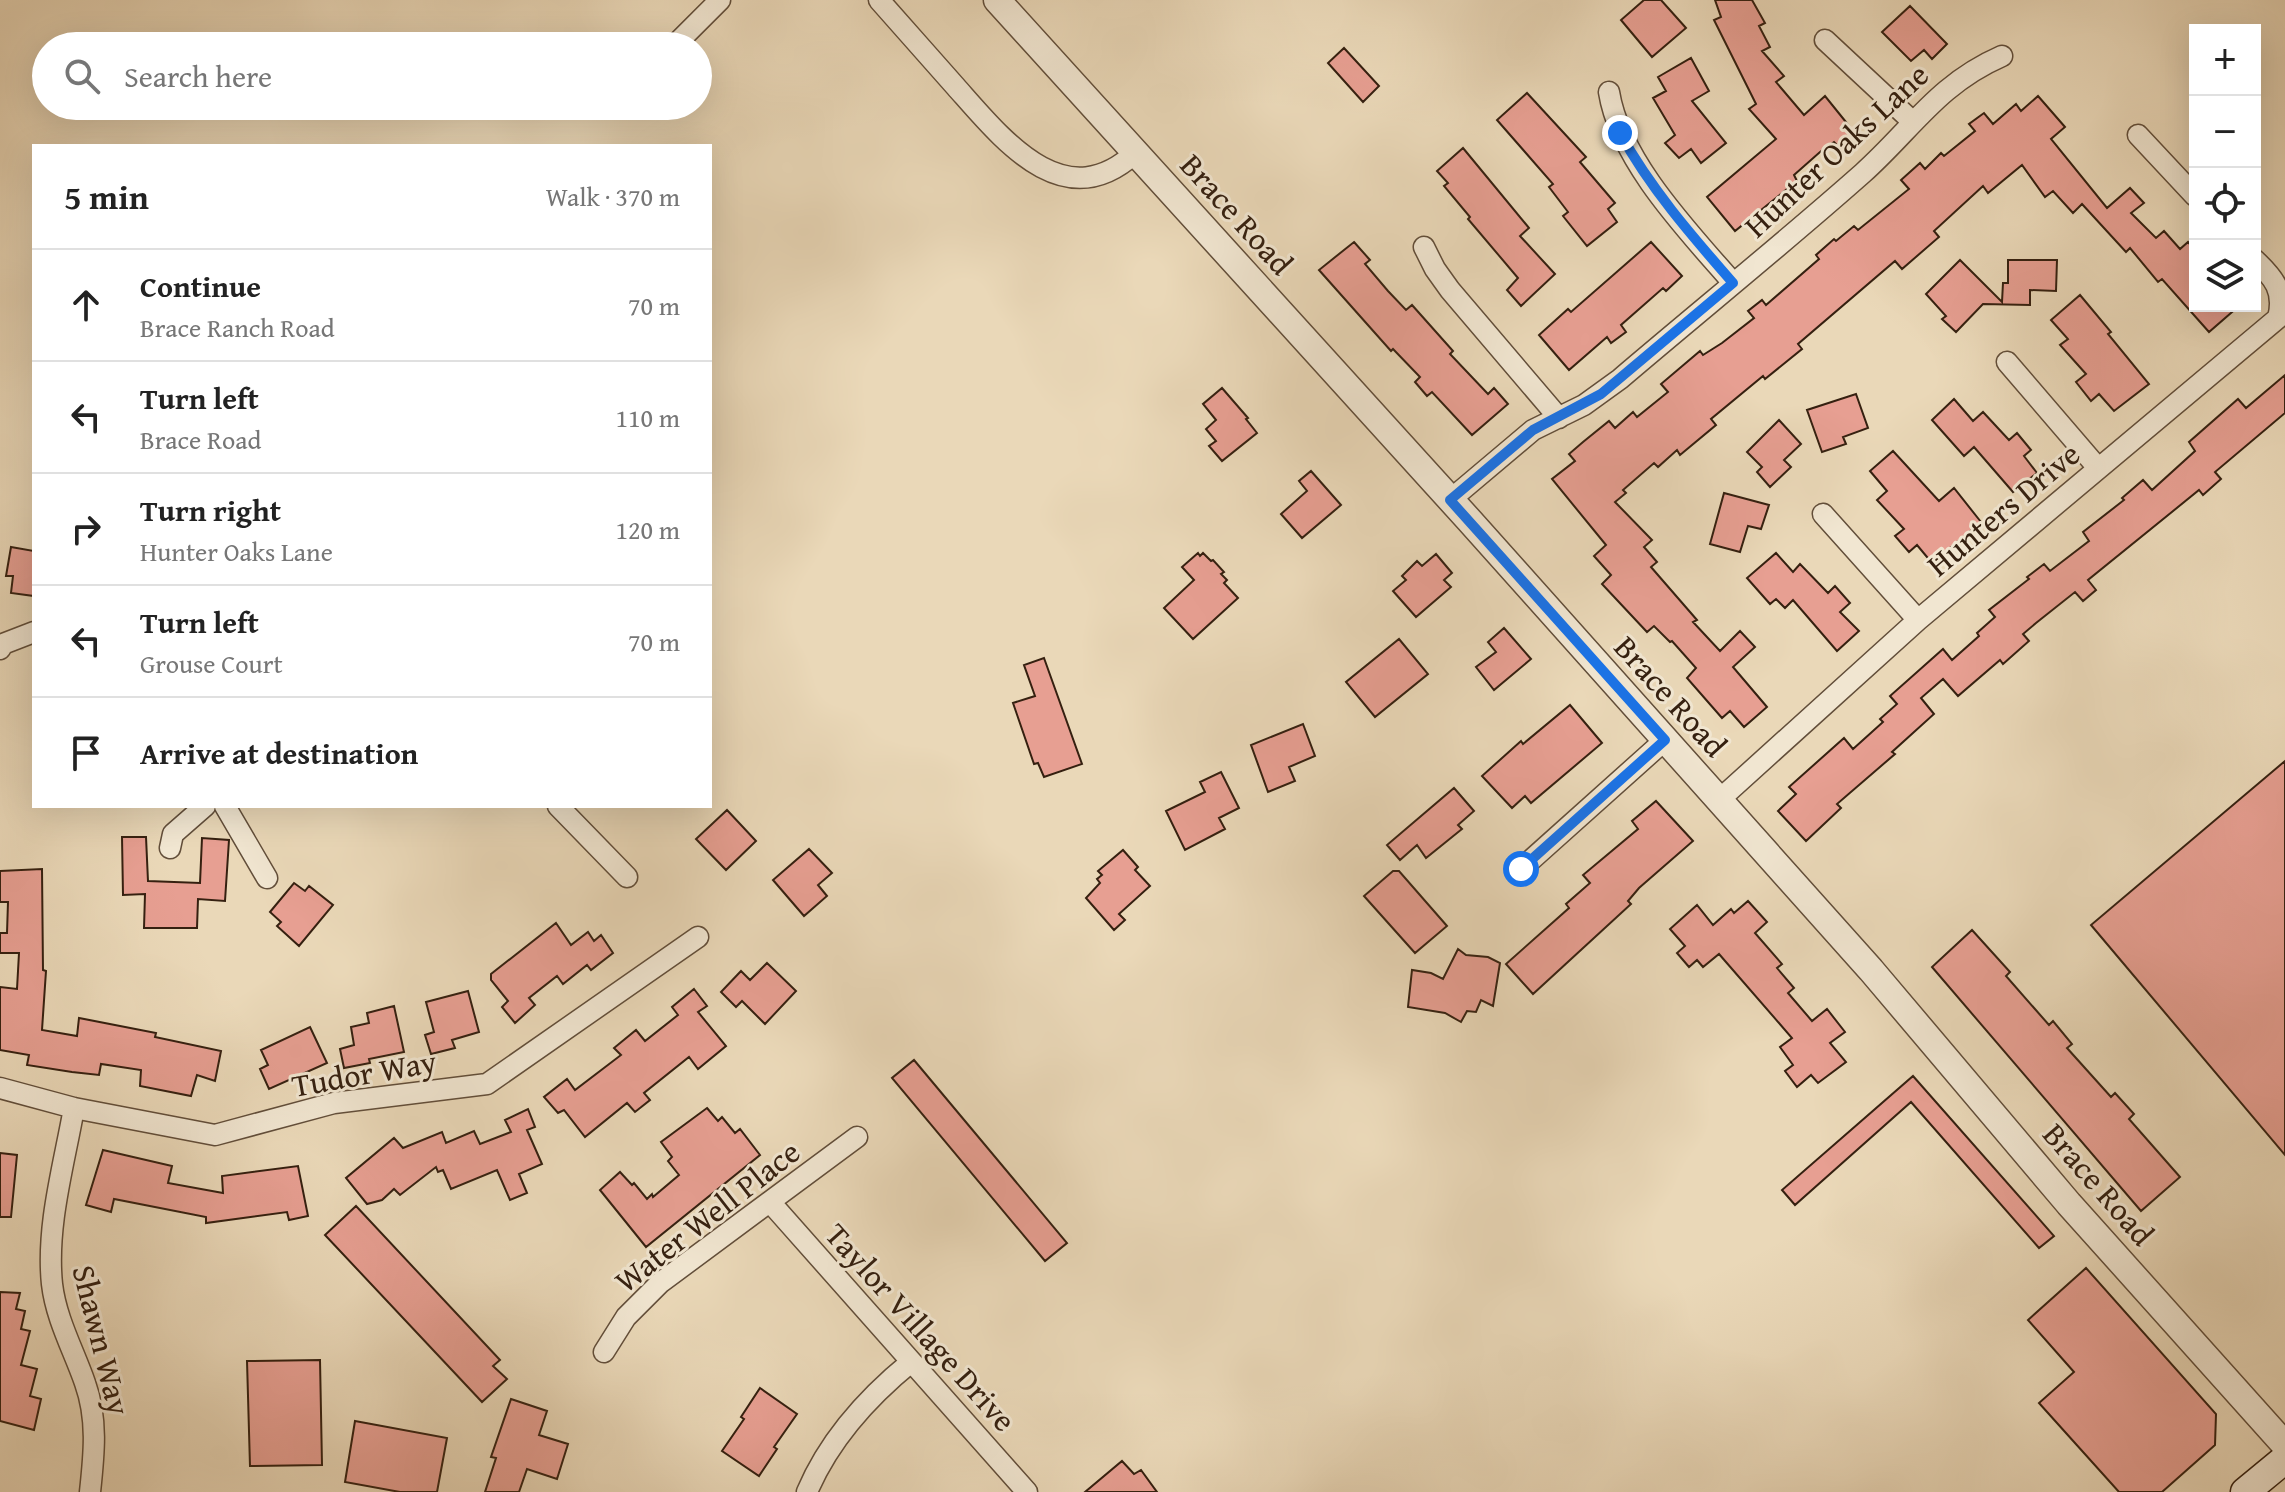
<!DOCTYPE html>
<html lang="en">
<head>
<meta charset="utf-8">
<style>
  body { margin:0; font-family:"Gentium Book Plus",serif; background:#f6f6f6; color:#222 }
  .controls { position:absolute; right:24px; top:24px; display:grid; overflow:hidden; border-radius:0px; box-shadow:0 8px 32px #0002 }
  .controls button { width:72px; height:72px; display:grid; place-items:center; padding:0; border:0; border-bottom:2px solid #e0e0e0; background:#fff; color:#222; font:40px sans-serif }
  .stop { position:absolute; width:24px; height:24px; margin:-18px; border:6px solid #1a73e8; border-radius:50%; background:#fff }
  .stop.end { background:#1a73e8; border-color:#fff; box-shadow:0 2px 8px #0008 }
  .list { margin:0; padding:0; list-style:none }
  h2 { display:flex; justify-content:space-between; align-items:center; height:104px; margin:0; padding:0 32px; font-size:34px }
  h2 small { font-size:26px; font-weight:400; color:#767676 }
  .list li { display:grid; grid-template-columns:52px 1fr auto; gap:24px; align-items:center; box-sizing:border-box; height:112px; padding:0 32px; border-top:2px solid #e0e0e0 }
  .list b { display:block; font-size:30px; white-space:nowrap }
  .list p { margin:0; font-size:26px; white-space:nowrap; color:#767676 }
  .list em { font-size:26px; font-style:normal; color:#767676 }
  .icon { flex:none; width:44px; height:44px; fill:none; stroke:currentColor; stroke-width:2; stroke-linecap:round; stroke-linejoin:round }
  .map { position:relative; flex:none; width:2285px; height:1492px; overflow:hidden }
  .search { position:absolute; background:#fff; box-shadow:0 8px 32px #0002; left:32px; top:32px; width:680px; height:88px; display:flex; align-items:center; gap:20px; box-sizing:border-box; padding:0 28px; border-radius:44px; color:#767676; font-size:30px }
  .panel { position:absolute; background:#fff; box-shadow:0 8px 32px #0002; left:32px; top:144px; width:680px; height:664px; border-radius:0px }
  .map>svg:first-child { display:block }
  .building { fill:#e79f92; stroke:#352010; stroke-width:2 }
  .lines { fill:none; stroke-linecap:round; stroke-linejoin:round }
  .minor-casing { stroke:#624e3a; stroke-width:23 }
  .tertiary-casing { stroke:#624e3a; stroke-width:29 }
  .secondary-casing { stroke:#352010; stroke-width:31 }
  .minor { stroke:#f1e6d1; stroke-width:20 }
  .tertiary { stroke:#f1e6d1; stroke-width:26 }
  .secondary { stroke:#f1e6d1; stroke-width:28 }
  .route { stroke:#1a73e8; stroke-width:10 }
  .labels { text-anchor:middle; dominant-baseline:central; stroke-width:6; stroke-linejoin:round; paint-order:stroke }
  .street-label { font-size:32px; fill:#352010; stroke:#f1e6d1 }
</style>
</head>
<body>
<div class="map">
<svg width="2285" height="1492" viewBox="0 0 2285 1492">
  <rect width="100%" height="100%" fill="#ead8b8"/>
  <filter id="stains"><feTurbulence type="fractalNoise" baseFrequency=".0025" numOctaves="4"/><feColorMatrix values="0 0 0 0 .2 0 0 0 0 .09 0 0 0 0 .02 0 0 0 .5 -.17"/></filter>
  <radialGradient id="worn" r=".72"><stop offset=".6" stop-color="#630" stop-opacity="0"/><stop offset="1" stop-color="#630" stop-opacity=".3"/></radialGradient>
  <path class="building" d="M1644,0H1661L1686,28L1652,57L1621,20Z
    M1715,0H1752L1765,23L1759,26L1770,47L1762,51L1784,76L1776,82L1804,115L1825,96L1854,132L1838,146L1834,142L1820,152L1794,175L1797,181L1735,231L1707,197L1776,139L1749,109L1756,104L1714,20L1721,17Z
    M1910,6L1947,44L1932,59L1924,50L1911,61L1882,32Z
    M1344,48L1379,86L1363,102L1328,63Z
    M1691,58L1709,91L1692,101L1726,143L1701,163L1691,149L1679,158L1665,143L1675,135L1653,98L1666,91L1658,77Z
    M1527,93L1586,157L1580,162L1615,203L1608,209L1617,222L1587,246L1563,216L1568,212L1549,187L1553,184L1497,120Z
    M2038,96L2065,127L2051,139L2107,208L2130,188L2144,203L2131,213L2156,238L2164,231L2180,249L2188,242L2195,250V306H2239L2209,332L2162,279L2158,282L2130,248L2126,252L2082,204L2073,213L2053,191L2045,197L2022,165L1988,193L1983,186L1934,231L1939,237L1902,269L1895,261L1798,344L1802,349L1765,379L1763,376L1711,419L1716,425L1680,455L1677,450L1658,467L1654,463L1623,490L1626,493L1615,502L1652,540L1644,547L1657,562L1651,567L1697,620L1693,622L1720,651L1740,631L1755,647L1733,667L1767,707L1744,727L1730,711L1722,718L1687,678L1696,668L1672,641L1670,642L1654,626L1647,632L1602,584L1611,575L1594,556L1606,545L1552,479L1575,461L1569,454L1583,442L1609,421L1615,428L1633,412L1637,417L1668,392L1661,384L1700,351L1703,355L1722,343L1754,318L1748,311L1762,300L1766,305L1819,259L1816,255L1834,239L1836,241L1854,226L1858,230L1909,189L1901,180L1920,163L1925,169L1941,153L1944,156L1975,131L1969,124L1984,113L1993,124L2016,104L2021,111Z
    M1463,148L1529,228L1520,236L1555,274L1521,306L1507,290L1518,278L1468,219L1470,217L1444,186L1448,183L1437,171Z
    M1354,242L1370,260L1365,264L1388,291L1406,310L1412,305L1453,351L1450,354L1488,394L1494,388L1508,404L1472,435L1432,392L1427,396L1415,382L1420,377L1393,349L1391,351L1319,270Z
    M1651,242L1682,276L1666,291L1663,288L1621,325L1626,332L1611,343L1607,337L1569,370L1539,335L1568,309L1571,312Z
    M1960,260L2002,302L2003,283H2008V260H2057L2056,291L2030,290V305L1983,304L1956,332L1942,319L1946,316L1926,294Z
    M2080,295L2111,332L2108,334L2149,384L2114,411L2099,394L2091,401L2076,382L2086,374L2060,345L2068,339L2051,320Z
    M2285,375V413L2215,472L2221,479L2203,495L2199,490L2088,580L2096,590L2083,601L2075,592L2036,623L2023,634L2029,641L2003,664L2000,660L1958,696L1943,679L1921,698L1934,714L1892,752L1895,754L1837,804L1841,808L1806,841L1778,811L1796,794L1789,787L1844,738L1853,749L1883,722L1880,719L1897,704L1890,696L1943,649L1952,660L1979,636L1977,633L1995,617L1989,610L2029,579L2027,577L2044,564L2050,571L2089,541L2083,532L2124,500L2122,498L2143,480L2152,490L2195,451L2189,442L2238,399L2246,408Z
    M1222,388L1248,418L1246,419L1257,433L1222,461L1209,446L1216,441L1206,429L1216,420L1203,404Z
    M1856,394L1868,428L1843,437L1846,444L1822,452L1807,410Z
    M1954,399L1973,421L1983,412L2009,440L2017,433L2031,450L2024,456L2037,473L2013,492L1974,447L1964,456L1932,420Z
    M1779,420L1801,444L1784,460L1791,467L1770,487L1757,472L1762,467L1747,452Z
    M1893,451L1939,501L1954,488L1981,522L1932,563L1917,545L1909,552L1895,536L1904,529L1877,500L1887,491L1870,471Z
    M1311,471L1341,505L1302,538L1281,514L1307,491L1299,481Z
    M1724,493L1769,505L1761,529L1748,526L1740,552L1710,544Z
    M11,547L34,551V596L11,593L13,576H6Z
    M1198,553L1200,556L1203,553L1211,561L1213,560L1224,572L1221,574L1227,580L1224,583L1238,598L1193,639L1164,608L1194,580L1182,567Z
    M1776,553L1793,572L1800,564L1828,593L1835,586L1850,603L1840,612L1859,631L1837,651L1793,600L1785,608L1776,599L1770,604L1747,578Z
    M1436,554L1452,573L1444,580L1451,587L1416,617L1393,591L1406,580L1402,576L1417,561L1422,566Z
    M1504,628L1531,659L1494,690L1476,667L1496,652L1488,642Z
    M1399,639L1428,674L1375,717L1346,682Z
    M1044,658L1082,764L1044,777L1038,763L1034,764L1013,703L1035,696L1024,665Z
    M1570,705L1602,743L1531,803L1525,796L1512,808L1482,776L1521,741L1523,744Z
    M1303,724L1315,756L1289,767L1295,781L1268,792L1251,745Z
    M2285,761V1155L2091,925Z
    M1221,772L1239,808L1219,818L1225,829L1185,850L1166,811L1205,792L1200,782Z
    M1454,788L1474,811L1458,825L1462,829L1426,858L1417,845L1400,860L1387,845Z
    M1656,801L1693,841L1639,888L1628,901L1631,904L1533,994L1506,964L1569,908L1566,904L1590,883L1583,875L1638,829L1632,821Z
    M727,810L756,841L726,870L696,839Z
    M122,837H146L148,881L200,883L202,838L229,840L225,901L198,899L197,928H144L145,894L123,895Z
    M809,849L832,873L818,885L827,896L804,916L773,880Z
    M1123,850L1138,867L1135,870L1150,886L1119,914L1125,920L1114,930L1086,898L1100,883L1097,879L1102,875L1098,871Z
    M42,869L43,970L46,971L42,1030L77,1036L79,1018L156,1033L155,1037L221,1051L215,1081L197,1075L191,1096L140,1086L141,1070L101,1064L99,1075L72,1072L27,1065L29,1055L0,1050V987L17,989L19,953H0V933H7L8,902H0V871Z
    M1393,871H1399L1447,926L1415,953L1364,896Z
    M294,883L305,891L309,886L333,905L299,946L277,926L281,922L270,912Z
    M1748,901L1767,922L1755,933L1782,964L1777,968L1794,988L1788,993L1812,1021L1827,1009L1845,1032L1830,1043L1846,1062L1818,1083L1811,1075L1797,1087L1785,1071L1793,1065L1780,1047L1792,1038L1719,954L1703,967L1697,960L1689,967L1677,953L1685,946L1670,929L1697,905L1713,925L1731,909L1734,913Z
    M556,923L571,945L588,932L594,941L601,935L613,953L591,970L587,965L563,984L557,976L529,998L535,1005L515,1023L502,1007L508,1001L491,980V974Z
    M1972,930L2010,972L2006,976L2049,1025L2053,1021L2072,1044L2067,1048L2111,1097L2115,1093L2134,1114L2129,1119L2180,1177L2141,1211L1932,967Z
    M1458,949L1466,955L1488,957L1500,963L1493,1006L1481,1000L1476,1012L1467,1011L1461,1022L1445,1013L1408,1007L1412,970L1431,973L1443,979Z
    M767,963L796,991L765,1024L742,1001L736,1007L721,992L741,971L750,980Z
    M694,989L707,1006L698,1012L726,1046L698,1069L689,1057L644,1093L650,1100L635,1112L627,1103L585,1137L564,1110L558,1113L544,1097L567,1079L575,1090L621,1055L614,1048L636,1030L645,1041L678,1015L672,1007Z
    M468,991L479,1032L452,1040L455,1048L431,1054L425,1035L434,1032L426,1002Z
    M394,1006L404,1052L369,1059L370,1063L344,1068L340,1049L354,1045L351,1027L369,1023L367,1013Z
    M310,1027L327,1063L269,1089L260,1069L268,1065L261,1050Z
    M914,1060L1067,1243L1045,1261L892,1078Z
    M1913,1076L2054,1236L2039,1248L1911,1102L1795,1205L1782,1190Z
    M707,1108L718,1121L722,1117L735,1133L740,1129L760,1155L646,1247L600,1190L620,1172L632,1185L634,1183L647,1199L652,1194L653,1197L679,1175L668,1161L672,1157L661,1142Z
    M528,1109L535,1127L527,1130L542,1164L519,1174L527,1193L510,1200L497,1170L451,1189L443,1170L438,1172L436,1167L400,1195L394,1189L382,1200L367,1204L346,1178L394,1138L403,1148L442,1132L446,1143L474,1131L480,1144L511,1132L505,1120Z
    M103,1150L172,1166L168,1183L223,1193L222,1176L298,1166L308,1216L289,1220L287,1212L206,1223V1217L114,1199L111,1212L86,1205Z
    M0,1153L17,1155L11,1217H0Z
    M356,1206L500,1360L493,1366L507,1379L482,1402L325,1235Z
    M2086,1268L2216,1414L2215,1445L2162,1492H2119L2039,1403L2074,1372L2028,1320Z
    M0,1292L20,1293L16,1309L25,1311L21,1329L30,1331L21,1365L37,1369L30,1396L41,1399L34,1430L0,1421Z
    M320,1360L322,1465L250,1466L247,1361Z
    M760,1388L797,1414L774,1447L777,1449L759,1476L722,1451L744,1419L741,1417Z
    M511,1399L547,1411L539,1435L568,1444L557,1479L527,1469L519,1492H485L496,1458L491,1457Z
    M355,1421L447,1438L437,1492H400L345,1482Z
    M1122,1461L1134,1474L1141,1470L1157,1492H1085Z"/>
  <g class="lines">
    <g class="minor-casing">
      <path id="minor" d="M879,0C905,29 930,58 956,87C1003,140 1064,218 1135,153
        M1825,40L1913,122
        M674,46L720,0
        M1609,92C1620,161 1688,231 1733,283
        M2138,135L2195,196
        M1424,247L1435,269L1450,290L1559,418
        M2007,362L2098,468
        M1450,500L1533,430L1584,405L1620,379C1701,310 1784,243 1863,173C1912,129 1938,84 2002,56
        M1823,514L1918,620
        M0,649L3,644L34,632
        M1719,800L1918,620L2278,318C2285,291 2274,278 2255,260
        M225,806L267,878
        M558,806L627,877
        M170,848L173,834L205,806
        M1521,869L1665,740
        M0,1088L74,1108L215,1135L334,1103L487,1084L698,937
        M74,1108C64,1165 46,1226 52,1284C56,1319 74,1351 85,1383C98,1419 94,1455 90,1492
        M770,1202L1027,1492
        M604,1352L626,1317L660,1283L857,1137
        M807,1492C829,1440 868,1397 911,1362"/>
    </g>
    <g class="tertiary-casing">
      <path id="tertiary" d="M997,0L1469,520L1871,970L2069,1204L2285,1445"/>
    </g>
    <g class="secondary-casing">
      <path id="secondary" d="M2245,1492L2285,1459"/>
    </g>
    <use href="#minor" class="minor"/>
    <use href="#tertiary" class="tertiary"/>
    <use href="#secondary" class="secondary"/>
  </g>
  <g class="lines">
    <path class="route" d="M1521,869L1665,740L1450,500L1533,430L1601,394L1733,283C1692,236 1650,188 1620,133"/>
  </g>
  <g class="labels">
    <g class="street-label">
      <text transform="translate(1836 150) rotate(-43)">Hunter Oaks Lane</text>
      <text transform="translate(1237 214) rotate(48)">Brace Road</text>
      <text transform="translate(2003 509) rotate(-40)">Hunters Drive</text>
      <text transform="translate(1671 696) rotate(48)">Brace Road</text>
      <text transform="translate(364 1073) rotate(-10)">Tudor Way</text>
      <text transform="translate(2099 1184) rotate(49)">Brace Road</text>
      <text transform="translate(707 1216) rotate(-38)">Water Well Place</text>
      <text transform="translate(921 1327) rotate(48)">Taylor Village Drive</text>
      <text transform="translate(102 1340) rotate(76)">Shawn Way</text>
    </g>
  </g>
  <rect width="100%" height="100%" filter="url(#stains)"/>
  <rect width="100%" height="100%" fill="url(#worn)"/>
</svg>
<div class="controls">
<button>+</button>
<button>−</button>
<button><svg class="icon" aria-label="locate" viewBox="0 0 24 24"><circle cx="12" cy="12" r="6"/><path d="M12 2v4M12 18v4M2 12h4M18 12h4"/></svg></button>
<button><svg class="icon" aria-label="layers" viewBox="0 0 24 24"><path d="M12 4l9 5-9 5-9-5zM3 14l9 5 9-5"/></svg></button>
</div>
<div class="stop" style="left:1521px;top:869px"></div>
<div class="stop end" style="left:1620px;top:133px"></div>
<div class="search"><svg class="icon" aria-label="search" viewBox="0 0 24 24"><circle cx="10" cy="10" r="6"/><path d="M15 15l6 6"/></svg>Search here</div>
<section class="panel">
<h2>5 min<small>Walk · 370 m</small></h2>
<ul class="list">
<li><svg class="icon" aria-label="ahead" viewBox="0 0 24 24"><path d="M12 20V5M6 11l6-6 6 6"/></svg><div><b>Continue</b><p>Brace Ranch Road</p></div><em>70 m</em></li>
<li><svg class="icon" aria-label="left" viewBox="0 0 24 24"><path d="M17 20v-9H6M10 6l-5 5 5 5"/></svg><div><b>Turn left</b><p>Brace Road</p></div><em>110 m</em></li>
<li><svg class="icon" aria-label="right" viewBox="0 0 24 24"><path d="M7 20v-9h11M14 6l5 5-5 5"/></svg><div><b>Turn right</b><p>Hunter Oaks Lane</p></div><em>120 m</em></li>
<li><svg class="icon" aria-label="left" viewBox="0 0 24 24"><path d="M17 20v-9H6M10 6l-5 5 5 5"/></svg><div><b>Turn left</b><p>Grouse Court</p></div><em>70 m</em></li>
<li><svg class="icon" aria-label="arrive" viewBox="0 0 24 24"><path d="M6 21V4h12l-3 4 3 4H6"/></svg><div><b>Arrive at destination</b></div></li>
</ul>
</section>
</div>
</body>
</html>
